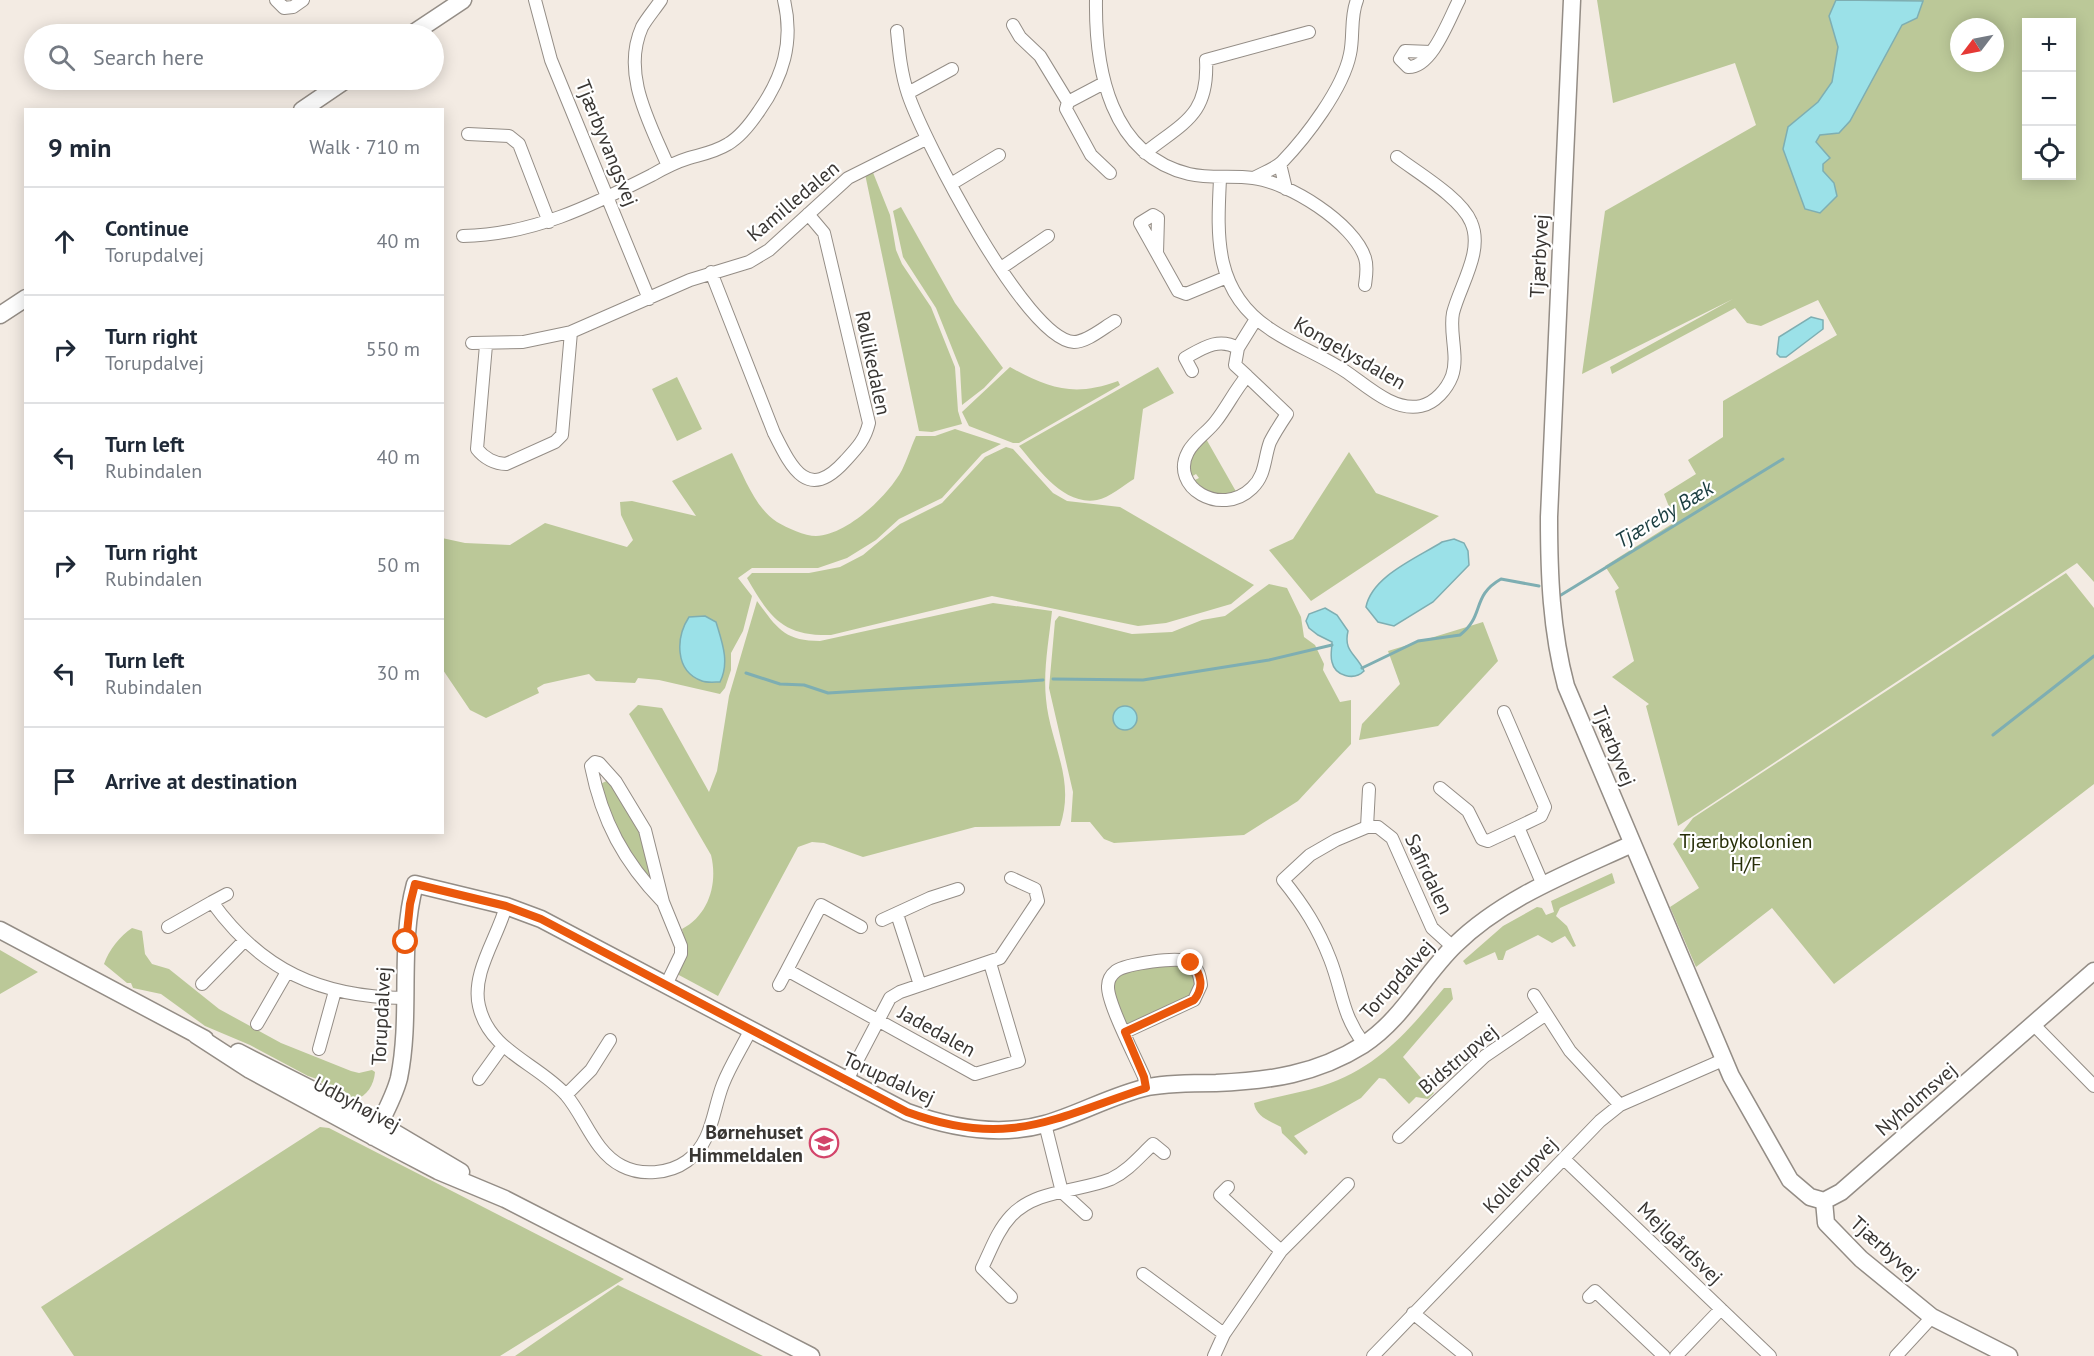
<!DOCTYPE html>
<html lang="en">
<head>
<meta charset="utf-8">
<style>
  body { margin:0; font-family:"PT Sans",sans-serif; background:#f2f2f3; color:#1f2937 }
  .controls { position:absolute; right:18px; top:18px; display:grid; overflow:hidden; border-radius:0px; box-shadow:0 3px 15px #0003 }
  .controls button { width:54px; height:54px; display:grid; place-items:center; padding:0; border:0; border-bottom:2px solid #e0e1e3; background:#fff; color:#1f2937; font:30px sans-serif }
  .compass { position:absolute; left:1950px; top:18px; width:54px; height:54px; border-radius:50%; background:#fff; box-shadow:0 3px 15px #0003; rotate:238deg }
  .stop { position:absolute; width:18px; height:18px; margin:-14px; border:4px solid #ea580c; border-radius:50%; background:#fff }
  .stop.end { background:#ea580c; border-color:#fff; box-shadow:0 2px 6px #0008 }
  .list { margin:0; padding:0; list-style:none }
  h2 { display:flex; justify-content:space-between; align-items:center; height:78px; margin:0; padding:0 24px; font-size:26px }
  h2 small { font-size:20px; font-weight:400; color:#747a83 }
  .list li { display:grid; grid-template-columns:39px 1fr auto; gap:18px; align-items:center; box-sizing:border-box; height:108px; padding:0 24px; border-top:2px solid #e0e1e3 }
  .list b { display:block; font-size:22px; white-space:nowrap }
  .list p { margin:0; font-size:20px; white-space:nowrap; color:#747a83 }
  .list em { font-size:20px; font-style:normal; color:#747a83 }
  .icon { flex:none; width:33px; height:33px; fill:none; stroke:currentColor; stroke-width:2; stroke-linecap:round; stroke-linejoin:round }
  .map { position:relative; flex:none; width:2094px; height:1356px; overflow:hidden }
  .search { position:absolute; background:#fff; box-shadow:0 3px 15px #0003; left:24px; top:24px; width:420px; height:66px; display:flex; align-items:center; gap:15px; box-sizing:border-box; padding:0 21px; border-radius:33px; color:#747a83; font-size:22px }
  .panel { position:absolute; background:#fff; box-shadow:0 3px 15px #0003; left:24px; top:108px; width:420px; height:726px; border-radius:0px }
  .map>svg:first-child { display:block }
  .green { fill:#bbc898; fill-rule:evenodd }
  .water { fill:#9be1e8; stroke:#7eaeb2; stroke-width:1.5 }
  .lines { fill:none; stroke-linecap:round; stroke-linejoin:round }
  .stream { stroke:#7eaeb2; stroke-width:3 }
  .street-casing { stroke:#948d86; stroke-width:14 }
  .secondary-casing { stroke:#948d86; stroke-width:19 }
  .street { stroke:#fff; stroke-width:12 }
  .secondary { stroke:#fff; stroke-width:16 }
  .route { stroke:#ea580c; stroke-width:8 }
  .labels { text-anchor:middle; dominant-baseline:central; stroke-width:4.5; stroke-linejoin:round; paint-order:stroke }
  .street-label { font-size:20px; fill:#393633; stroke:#fff }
  .park-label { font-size:20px; fill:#272f08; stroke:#fff }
  .poi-label { font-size:20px; font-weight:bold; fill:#393633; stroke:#fff; text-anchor:end }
  .water-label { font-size:21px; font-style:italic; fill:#1b3e41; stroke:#fff }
</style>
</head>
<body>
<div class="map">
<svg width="2094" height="1356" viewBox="0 0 2094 1356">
  <rect width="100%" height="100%" fill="#f3ebe3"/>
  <path class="green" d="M1597,0H2094V582L2077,563L1678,826L1646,706L1649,704L1612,677L1634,661L1615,591L1619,588L1605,566L1675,522L1664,494L1696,474L1688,460L1723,437V401L1837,335L1818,300L1761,326L1747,323L1735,308L1612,374L1610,367L1733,299L1582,374L1605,211L1756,125L1735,63L1613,103ZM2026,22H2072V176H2026ZM1959,27H1995V63H1959Z
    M872,170L890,215L896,250L902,264L931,307L955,367L958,411L962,424L932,432L919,431L865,174Z
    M901,207L955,303L1003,368L984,388L962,405L960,368L936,308L903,257L893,211Z
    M1010,367C1049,389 1075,397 1118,381L1120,385L1019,443H1013L969,426L962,412Z
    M1158,367L1174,393L1143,409L1134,479C1124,485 1109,498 1097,500C1063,506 1038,468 1019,446Z
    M677,377L702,429L677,441L652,389Z
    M955,429L1001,444L982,454L942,498L899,519L876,540L847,558L818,568H752L738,578L752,596L743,631L731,653V670L725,688L720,694L659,680L638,678L635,683L596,681L589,674L544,684L537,688L539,693L486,718L470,710L443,670L442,538L465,543L510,545L545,523L627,547L633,540L621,515L620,502L632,501L696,516L672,481L732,453C744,476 755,508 777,522C787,528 805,536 816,536C847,535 888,496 902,470C907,460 911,447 916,436H935Z
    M1205,437L1238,495L1213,497L1193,481L1199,478L1196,474L1191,477C1189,458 1193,452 1205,437Z
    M1006,447L1013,449L1053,493L1067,501L1120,507L1254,585L1231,604L1166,623L1138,626L992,596L831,635C783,636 770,618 747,578L752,573H809L840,567L863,555L900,524L942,503L985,457Z
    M1349,452L1376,493L1439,516L1311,601L1269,550L1293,539Z
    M2066,573L2094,608V784L1834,984L1772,908L1696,967L1670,907L1699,888L1673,844L1693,818Z
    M1269,584L1287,588L1301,617L1304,637L1315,645L1324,664L1323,670L1340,702L1351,700V744L1298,801L1244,835L1114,843L1104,839L1090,822H1071L1073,792L1049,688L1055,621L1059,616L1132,634L1172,632L1202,620L1225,616Z
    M757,601C777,628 784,641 820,641L993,603L1052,611C1049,640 1043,670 1046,699C1050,744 1076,779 1060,826L975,827L863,857L824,843L812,842L798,847L718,996L677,974L686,947L682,929C709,915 718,883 711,855L629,714L638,705L662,708L709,792L717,771L729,696Z
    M1483,622L1498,661L1438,726L1359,740L1362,724L1400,684L1388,651Z
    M609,780L637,822L654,872L644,877L620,843L600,784Z
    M1612,873L1615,883L1560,908L1556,916L1567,926L1576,946L1573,947L1565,936L1552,943L1538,935L1506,951L1503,960H1498L1495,952L1466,965L1463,961L1503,926L1537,907L1542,908L1546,915L1554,912L1551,901Z
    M132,928L142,931L145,954L152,964L169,969L219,1009L281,1043L351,1071L359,1073L372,1070L375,1072C374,1085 367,1096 355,1100L341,1089L327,1087L317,1079L308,1076L250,1045L205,1026L161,994L133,988L131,983H127L104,964C109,950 120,936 132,928Z
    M0,950L38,972L0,994Z
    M1170,963L1189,967L1198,984L1194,995L1131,1025L1127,1024L1112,995L1115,978L1122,973Z
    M1444,988H1451L1453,999L1403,1057L1434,1093L1428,1099L1416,1097L1409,1104L1385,1079L1379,1078L1361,1098L1294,1136L1308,1152L1305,1155L1282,1133L1281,1127C1270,1121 1256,1117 1254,1103C1277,1096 1300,1093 1322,1086C1378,1068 1408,1031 1444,988Z
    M320,1127L329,1128L624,1279L500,1356H74L41,1307Z
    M618,1285L763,1356H515Z"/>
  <path class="water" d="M1836,0L1923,1L1917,18L1902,25L1850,121L1839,133L1820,135L1816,142L1830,158L1823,164V171L1834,183L1837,196L1820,213L1805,209L1783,149L1788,127L1818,102L1832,82L1838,47L1829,16Z
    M1811,317L1823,320V329L1786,357H1780L1777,354L1779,337Z
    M1454,539L1464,543L1468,551L1469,565L1433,602L1394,626L1378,622L1366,607C1372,576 1417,558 1442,542Z
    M1325,608L1337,615L1348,631C1343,652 1357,654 1364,671C1354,681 1335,676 1332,662C1330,656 1332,648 1332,642L1318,635L1309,628L1306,621L1309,614Z
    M705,616L716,622C722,642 730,662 720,682C715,682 707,683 702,681C674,671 676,637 689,617Z
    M1113 718a12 12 0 1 1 24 0a12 12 0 1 1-24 0Z"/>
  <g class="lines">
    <path class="stream" d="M1561,595L1783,459
      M1362,668L1418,641L1460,635C1485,616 1471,596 1501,579L1539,586
      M746,673L780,684L804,685L828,693L1043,680
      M1053,679L1143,680L1269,660L1332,645
      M1993,735L2094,656"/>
    <g class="street-casing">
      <path id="street" d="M276,0L284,8L293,7L303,0
        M535,0L551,60L649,299
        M661,0C655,9 647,18 642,27C621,74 650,123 668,166
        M1096,0C1095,69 1110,155 1189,174C1211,179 1232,175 1253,178C1288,182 1354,223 1365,258C1368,267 1366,277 1365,285
        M1013,25L1020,37L1040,56L1068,102L1066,109L1091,155L1110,173
        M897,31C899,52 901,73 908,94C923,139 1026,340 1074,342C1087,342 1103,328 1115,321
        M1431,52L1405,51L1400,59L1408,67C1432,68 1449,19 1459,0
        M908,93L952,69
        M1068,102L1104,83
        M468,134L509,136L519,144L549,222
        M1145,153C1184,122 1209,115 1206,60L1309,32
        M1280,164L1286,189
        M1254,178C1262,173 1275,169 1282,162C1306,137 1343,89 1350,54C1354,36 1350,17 1357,0
        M1220,179C1217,238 1214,292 1270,329C1293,345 1321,355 1345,371C1366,385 1393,412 1421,406C1435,403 1447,389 1452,376C1459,356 1449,333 1453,313C1460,285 1484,251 1471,222C1461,198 1418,173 1397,157
        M951,184L999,155
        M463,236C532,235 591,206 652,175C664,168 676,162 689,158C703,154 715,152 728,144C740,137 751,123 759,111C783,77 794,42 784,0
        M1157,253L1158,218L1153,215L1140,223L1178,291L1186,294L1227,277
        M1001,268L1048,236
        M711,272L774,433C792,469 808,502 845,461C857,448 865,440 869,423L824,233L808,214
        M472,343L523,342L571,332L690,280L749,262L769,250L848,178L926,139
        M486,345L477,449C484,458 495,464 506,464L555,442L562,435L571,332
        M1192,371L1185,358C1203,348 1218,337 1238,348
        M1247,376L1287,414C1281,423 1275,432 1270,442C1264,458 1266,475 1252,488C1221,518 1169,487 1188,452C1194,440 1208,432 1216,421C1227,407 1235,390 1247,376L1235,365L1238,348L1256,319
        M1504,712L1545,807L1541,816L1518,827L1543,885
        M1440,788L1468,811L1482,839L1488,841L1518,827
        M1367,827L1369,789
        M227,894L212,902C261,970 320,997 404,998
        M663,902C624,862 602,821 591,766L595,762L599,763L616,782L645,830L663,902L681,946V954L666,985
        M506,906C498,937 471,973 479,1006C489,1051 537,1063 566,1095C585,1117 594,1152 622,1166C641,1176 669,1174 687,1161C713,1142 712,1112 723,1084C730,1066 741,1049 750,1031
        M897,914L920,985
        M882,920L930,898L958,889
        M168,927L212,902
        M861,927L821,905L787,970L975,1074L1019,1061L990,963
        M202,984L244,941
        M779,985L787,970
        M1534,995L1570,1051L1620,1105
        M257,1024L287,972
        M2033,1024L2094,1086
        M1125,1032L1194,1000L1201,985C1200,976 1198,967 1189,962C1178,956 1126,964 1116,971C1111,975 1108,980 1108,986C1107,1003 1136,1058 1144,1077L1146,1088
        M1364,1044C1341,1013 1343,992 1330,959C1318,928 1304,906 1283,880L1310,855L1336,840L1367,827H1378L1392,838L1432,928L1453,947
        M319,1049L335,991
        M479,1079L502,1047
        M846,1082L890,998L900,992L1000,958L1038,901L1035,889L1011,878
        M566,1095L591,1070L610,1040
        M1045,1124L1062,1192L1086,1214
        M1399,1137L1485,1056L1545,1015
        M1564,1159L1770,1356
        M1228,1187L1220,1195L1281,1251
        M1143,1274L1224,1334
        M1011,1297L982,1268C991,1250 997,1231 1011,1216C1036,1189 1079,1192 1111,1179C1128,1171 1140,1156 1153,1144L1164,1153
        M1589,1297L1595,1291L1664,1356
        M1413,1313L1466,1356
        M1214,1356L1224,1334L1281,1251L1348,1184
        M1373,1356L1600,1121L1620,1105L1723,1060
        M1676,1356L1721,1309
        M1896,1356L1932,1317"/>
    </g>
    <g class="secondary-casing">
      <path id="secondary" d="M1572,0L1549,517C1549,574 1551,630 1566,686L1731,1076L1790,1180L1810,1197L1824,1201
        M412,34L463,0
        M302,110L346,80
        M0,315L26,298
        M0,930L205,1039
        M196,1035L250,1070L396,1149L438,1171L505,1199L811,1356
        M238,1052L380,1124L461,1172
        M373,1137C382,1118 394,1098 399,1078C412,1014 398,947 415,884L506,906L541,919L907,1112C951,1128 999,1137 1045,1124C1080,1114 1112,1095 1148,1087C1170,1083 1193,1083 1216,1083C1269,1081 1317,1074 1363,1045C1403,1019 1422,977 1455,945C1504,897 1571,872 1632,844
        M1824,1201L1841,1192L2094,971
        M1824,1201L1826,1223L1861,1259L1932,1317L2009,1356"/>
    </g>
    <use href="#street" class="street"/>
    <use href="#secondary" class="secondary"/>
  </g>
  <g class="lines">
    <path class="route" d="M406,942L410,904L415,884L506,906L541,919L907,1112C1008,1149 1052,1119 1146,1088L1144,1077L1125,1032L1194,1000C1204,988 1202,974 1191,963"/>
  </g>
  <defs>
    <g id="school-ring" transform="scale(1.5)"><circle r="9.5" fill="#fff" stroke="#d3446a" stroke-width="1.5"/><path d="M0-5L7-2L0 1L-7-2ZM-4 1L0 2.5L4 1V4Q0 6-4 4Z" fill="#d3446a"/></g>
  </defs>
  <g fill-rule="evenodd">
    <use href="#school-ring" x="824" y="1143"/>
  </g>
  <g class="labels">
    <g class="street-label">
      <text transform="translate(607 143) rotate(68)">Tjærbyvangsvej</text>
      <text transform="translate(793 201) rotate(-40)">Kamilledalen</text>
      <text transform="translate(1539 256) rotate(-87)">Tjærbyvej</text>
      <text transform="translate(1350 353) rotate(30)">Kongelysdalen</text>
      <text transform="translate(873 363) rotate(78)">Røllikedalen</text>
      <text transform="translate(1614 746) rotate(68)">Tjærbyvej</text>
      <text transform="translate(1429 874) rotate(65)">Safirdalen</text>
      <text transform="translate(1397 979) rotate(-48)">Torupdalvej</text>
      <text transform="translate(381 1016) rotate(-87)">Torupdalvej</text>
      <text transform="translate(937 1031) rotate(29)">Jadedalen</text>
      <text transform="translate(1458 1059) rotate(-40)">Bidstrupvej</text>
      <text transform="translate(889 1078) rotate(25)">Torupdalvej</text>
      <text transform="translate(1916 1099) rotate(-41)">Nyholmsvej</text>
      <text transform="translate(357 1104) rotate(28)">Udbyhøjvej</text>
      <text transform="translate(1520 1175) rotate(-46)">Kollerupvej</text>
      <text transform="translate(1680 1243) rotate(44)">Mejlgårdsvej</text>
      <text transform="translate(1885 1248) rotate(42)">Tjærbyvej</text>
    </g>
    <g class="park-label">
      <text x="1746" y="841">Tjærbykolonien<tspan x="1746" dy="23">H/F</tspan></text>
    </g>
    <g class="poi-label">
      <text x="803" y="1132">Børnehuset<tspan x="803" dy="23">Himmeldalen</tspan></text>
    </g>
    <g class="water-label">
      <text transform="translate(1664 514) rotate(-31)">Tjæreby Bæk</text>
    </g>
  </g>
</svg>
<div class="controls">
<button>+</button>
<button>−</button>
<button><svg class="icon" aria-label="locate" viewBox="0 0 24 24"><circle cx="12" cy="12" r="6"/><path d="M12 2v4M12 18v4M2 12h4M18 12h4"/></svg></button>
</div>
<svg class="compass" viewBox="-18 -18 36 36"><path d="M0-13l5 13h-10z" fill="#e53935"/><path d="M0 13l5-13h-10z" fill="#747a83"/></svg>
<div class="stop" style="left:406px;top:942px"></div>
<div class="stop end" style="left:1191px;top:963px"></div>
<div class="search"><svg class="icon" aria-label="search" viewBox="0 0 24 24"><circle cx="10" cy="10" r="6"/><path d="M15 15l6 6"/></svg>Search here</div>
<section class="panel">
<h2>9 min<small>Walk · 710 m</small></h2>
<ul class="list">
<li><svg class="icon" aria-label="ahead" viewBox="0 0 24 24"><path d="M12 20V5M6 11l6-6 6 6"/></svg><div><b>Continue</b><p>Torupdalvej</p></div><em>40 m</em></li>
<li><svg class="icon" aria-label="right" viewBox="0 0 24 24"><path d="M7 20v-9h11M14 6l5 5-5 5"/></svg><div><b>Turn right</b><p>Torupdalvej</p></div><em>550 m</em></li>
<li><svg class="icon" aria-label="left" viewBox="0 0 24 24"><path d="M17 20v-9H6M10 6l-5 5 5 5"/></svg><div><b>Turn left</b><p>Rubindalen</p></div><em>40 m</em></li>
<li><svg class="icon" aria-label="right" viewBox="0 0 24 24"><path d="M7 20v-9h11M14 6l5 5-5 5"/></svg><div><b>Turn right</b><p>Rubindalen</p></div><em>50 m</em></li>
<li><svg class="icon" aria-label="left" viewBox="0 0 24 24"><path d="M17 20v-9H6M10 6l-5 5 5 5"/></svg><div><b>Turn left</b><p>Rubindalen</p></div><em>30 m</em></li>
<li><svg class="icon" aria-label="arrive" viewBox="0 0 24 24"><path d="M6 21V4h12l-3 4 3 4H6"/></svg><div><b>Arrive at destination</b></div></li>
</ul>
</section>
</div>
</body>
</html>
